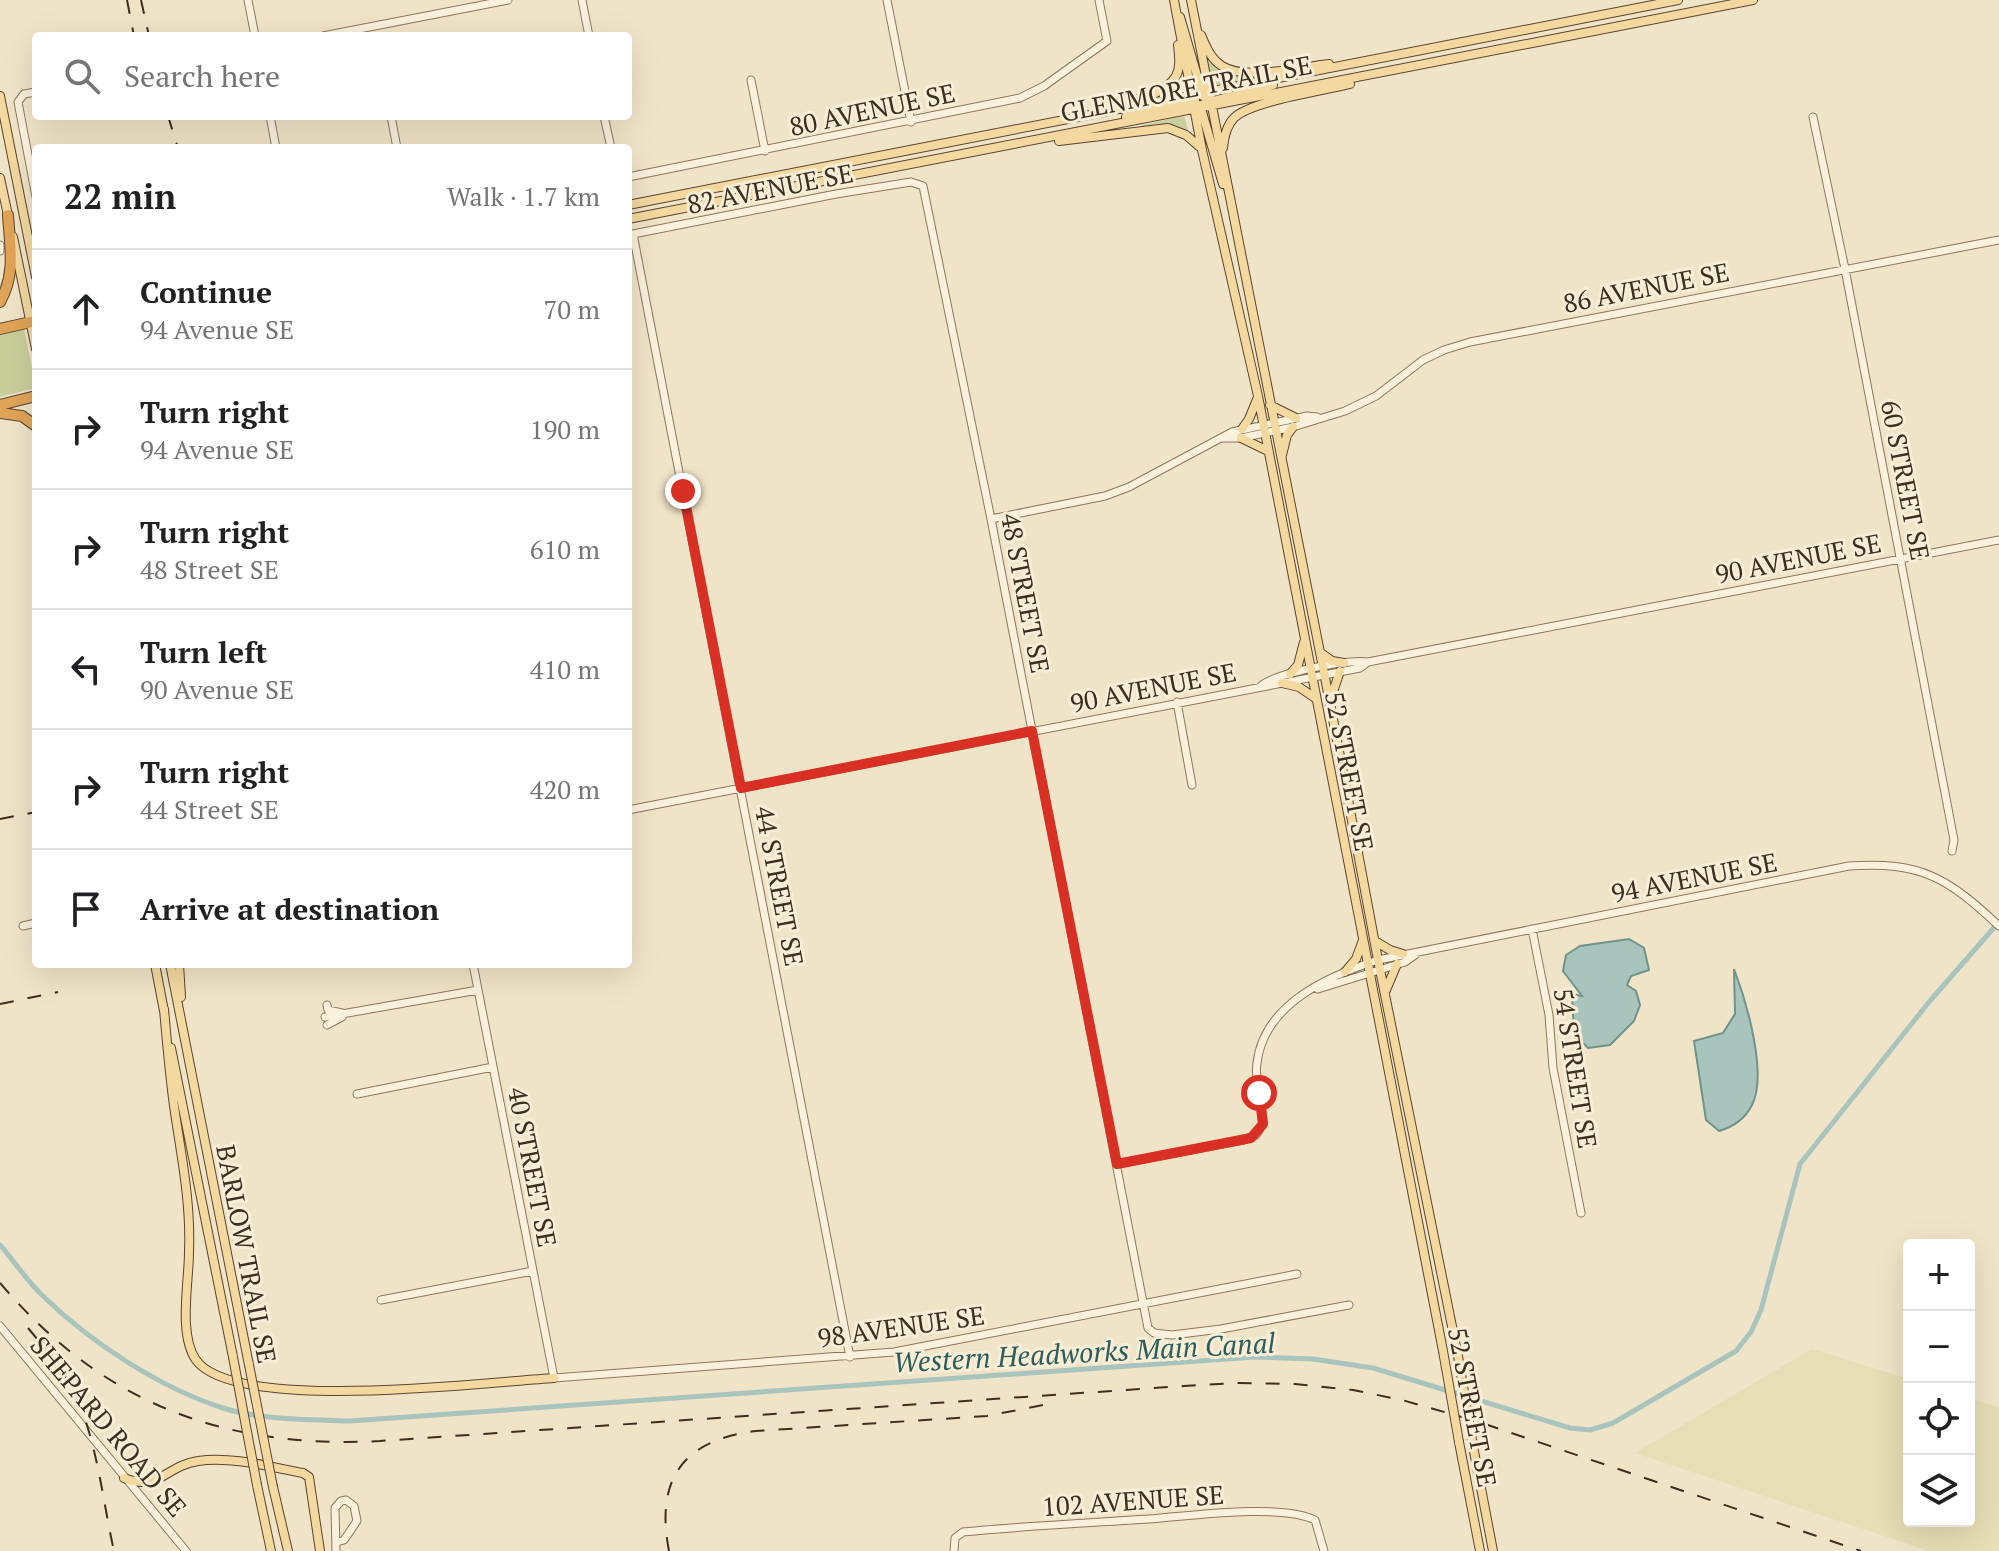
<!DOCTYPE html>
<html lang="en">
<head>
<meta charset="utf-8">
<style>
  body { margin:0; font-family:"PT Serif",serif; background:#f2f2f2; color:#202124 }
  .controls { position:absolute; right:24px; bottom:24px; display:grid; overflow:hidden; border-radius:8px; box-shadow:0 8px 32px #0002 }
  .controls button { width:72px; height:72px; display:grid; place-items:center; padding:0; border:0; border-bottom:2px solid #e0e0e0; background:#fff; color:#202124; font:40px sans-serif }
  .stop { position:absolute; width:24px; height:24px; margin:-18px; border:6px solid #d93025; border-radius:50%; background:#fff }
  .stop.end { background:#d93025; border-color:#fff; box-shadow:0 2px 8px #0008 }
  .list { margin:0; padding:0; list-style:none }
  h2 { display:flex; justify-content:space-between; align-items:center; height:104px; margin:0; padding:0 32px; font-size:34px }
  h2 small { font-size:26px; font-weight:400; color:#757577 }
  .list li { display:grid; grid-template-columns:52px 1fr auto; gap:24px; align-items:center; box-sizing:border-box; height:120px; padding:0 32px; border-top:2px solid #e0e0e0 }
  .list b { display:block; font-size:30px; white-space:nowrap }
  .list p { margin:0; font-size:26px; white-space:nowrap; color:#757577 }
  .list em { font-size:26px; font-style:normal; color:#757577 }
  .icon { flex:none; width:44px; height:44px; fill:none; stroke:currentColor; stroke-width:2; stroke-linecap:round; stroke-linejoin:round }
  .map { position:relative; flex:none; width:1999px; height:1551px; overflow:hidden }
  .search { position:absolute; background:#fff; box-shadow:0 8px 32px #0002; left:32px; top:32px; width:600px; height:88px; display:flex; align-items:center; gap:20px; box-sizing:border-box; padding:0 28px; border-radius:8px; color:#757577; font-size:30px }
  .panel { position:absolute; background:#fff; box-shadow:0 8px 32px #0002; left:32px; top:144px; width:600px; height:824px; border-radius:8px }
  .map>svg:first-child { display:block }
  .farmland { fill:#e6deb5 }
  .green { fill:#c9cf9b }
  .water { fill:#a9c4bc; stroke:#6f938a; stroke-width:2 }
  .lines { fill:none; stroke-linecap:round; stroke-linejoin:round }
  .canal { stroke:#a9c4bc; stroke-width:5 }
  .minor-casing { stroke:#8d765c; stroke-width:9 }
  .major-casing { stroke:#5b4430; stroke-width:10 }
  .highway-casing { stroke:#5b4430; stroke-width:12 }
  .minor { stroke:#faf1dc; stroke-width:7 }
  .major { stroke:#f3d9a0; stroke-width:8 }
  .highway { stroke:#e0a458; stroke-width:10 }
  .rail { stroke:#3d2e20; stroke-width:2; stroke-dasharray:14 14; stroke-linecap:butt }
  .major-bridge-casing { stroke:#5b4430; stroke-width:10; stroke-linecap:butt }
  .major-bridge { stroke:#f3d9a0; stroke-width:8 }
  .route { stroke:#d93025; stroke-width:10 }
  .labels { text-anchor:middle; dominant-baseline:central; stroke-width:6; stroke-linejoin:round; paint-order:stroke }
  .street-label { font-size:26px; fill:#3d2e20; stroke:#f7eed8 }
  .water-label { font-size:28px; font-style:italic; fill:#2f5d5a; stroke:#f7eed8 }
</style>
</head>
<body>
<div class="map">
<svg width="1999" height="1551" viewBox="0 0 1999 1551">
  <rect width="100%" height="100%" fill="#f0e4c8"/>
  <path class="farmland" d="M1812,1349L1909,1379V1521H1969V1398L1999,1407V1551H1929L1635,1453Z"/>
  <path class="green" d="M1207,59H1209L1255,77L1216,85L1215,81H1211Z
    M1184,116L1188,129L1186,131L1162,125L1142,127V125Z
    M24,329L36,388L0,397V334Z"/>
  <path class="water" d="M1629,939L1644,948L1649,970L1631,976L1627,985L1636,991L1640,1005L1634,1021L1610,1045L1588,1048L1574,1034L1572,994L1582,996L1563,971L1566,955L1580,946Z
    M1734,969C1746,1000 1768,1074 1752,1105C1745,1119 1733,1127 1719,1131L1706,1120L1694,1041L1723,1033L1735,1014Z"/>
  <g class="lines">
    <path class="canal" d="M0,1245C14,1261 27,1281 43,1296C90,1342 160,1388 223,1408C260,1420 312,1420 350,1421L1255,1357L1313,1359L1373,1368L1570,1428L1590,1430L1613,1423L1736,1351L1751,1332L1761,1310L1800,1164L1929,1002L1998,923"/>
    <g class="minor-casing">
      <path id="minor" d="M248,0L255,36
        M582,0L589,36
        M887,0L911,122
        M323,36L508,0
        M751,80L765,151
        M36,92L24,94L18,102L36,197
        M270,116L276,148
        M391,116L397,148
        M604,116L611,148
        M1813,117L1845,269L1954,840L1952,851
        M628,177L1020,98L1044,86L1107,41L1099,0
        M633,234L850,1357
        M628,235L836,194L911,182L923,186L991,519L1148,1328L1154,1333L1172,1335L1221,1329L1349,1305
        M0,245V251
        M1223,438H1241L1293,427L1345,411L1376,396L1423,360L1444,350L1470,342L1999,240
        M991,519L1105,496L1129,487L1232,432L1307,416L1317,417
        M1261,686C1275,673 1348,659 1368,662L1999,540
        M1177,702L1192,785
        M628,810L1360,668L1368,662
        M23,926L36,923
        M1532,929L1549,1015L1553,1068L1581,1213
        M473,964L554,1378L894,1352L1297,1274
        M1318,989L1405,962L1415,955
        M327,1005L328,1010L342,1013
        M325,1017L478,990
        M327,1025L342,1017
        M357,1094L493,1067
        M1117,1164L1243,1140L1256,1135L1263,1124C1263,1103 1254,1083 1257,1063C1264,1004 1328,976 1378,960L1849,866C1921,861 1948,878 1999,926
        M381,1300L533,1271
        M0,1326L186,1551
        M336,1551L335,1508L341,1501L346,1500L354,1506L357,1521L344,1540L337,1542
        M954,1551L955,1538L963,1532C1025,1526 1087,1523 1149,1519C1189,1516 1280,1503 1315,1520L1324,1551"/>
    </g>
    <g class="major-casing">
      <path id="major" d="M1174,0L1202,150L1258,396L1443,1351
        M1191,0L1330,703L1378,960L1458,1356
        M1180,17L1203,96
        M1201,35C1206,47 1211,59 1222,66C1246,81 1301,67 1329,64
        M0,96L36,277
        M1205,103L1273,85
        M1200,105L1223,184
        M1101,107C1123,102 1164,98 1176,76C1181,67 1179,55 1178,45
        M1126,117L1195,100
        M1059,141L1168,128L1186,135L1201,148
        M1223,148C1224,137 1226,126 1234,118C1251,101 1323,91 1350,84
        M0,178L9,220
        M628,205L1678,0
        M628,219L1753,0
        M13,237L36,349
        M1270,405L1296,418
        M1242,429L1249,419L1258,397
        M1241,438L1268,451
        M1282,455L1287,435L1293,427
        M1321,653L1332,661L1344,663
        M1290,674L1298,665L1304,642
        M1282,683L1299,687L1315,698
        M1331,698L1340,671
        M1375,941L1390,950L1403,954
        M155,964L164,1011
        M170,964L249,1365
        M179,964L181,997
        M1345,972L1356,959L1363,940
        M1386,990L1397,964
        M164,1009C167,1044 170,1078 175,1113C182,1159 191,1205 189,1252C189,1282 178,1334 196,1360C235,1414 487,1382 554,1378
        M171,1048L233,1357
        M1459,1442L1480,1551
        M1473,1446L1493,1551
        M124,1478C160,1492 165,1466 198,1461C232,1456 270,1467 303,1473L309,1477L320,1551
        M257,1485L271,1551
        M273,1487L288,1551"/>
    </g>
    <g class="highway-casing">
      <path id="highway" d="M0,302C16,274 10,246 8,215
        M0,329L31,322
        M0,405L36,396
        M0,413L22,416L36,426"/>
    </g>
    <use href="#minor" class="minor"/>
    <use href="#major" class="major"/>
    <use href="#highway" class="highway"/>
    <path class="rail" d="M127,0L134,36
      M141,0L149,36
      M168,116L178,148
      M0,819L36,812
      M0,1004L58,992
      M0,1283C103,1404 224,1449 380,1441L1184,1386L1236,1383L1295,1384L1353,1390L1402,1400L1476,1421L1861,1551
      M28,1328C44,1347 60,1366 72,1388C97,1437 102,1498 114,1551
      M669,1551C655,1479 683,1440 756,1431L987,1416L1048,1404"/>
    <g class="major-bridge-casing">
      <path id="major-bridge" d="M1443,1351L1459,1442
        M1458,1356L1473,1446
        M233,1357L257,1485
        M249,1365L273,1487"/>
    </g>
    <use href="#major-bridge" class="major-bridge"/>
  </g>
  <g class="lines">
    <path class="route" d="M683,491L741,788L1032,731L1117,1164L1251,1138L1263,1124L1259,1093"/>
  </g>
  <g class="labels">
    <g class="street-label">
      <text transform="translate(1186 88) rotate(-11)">GLENMORE TRAIL SE</text>
      <text transform="translate(872 109) rotate(-12)">80 AVENUE SE</text>
      <text transform="translate(770 188) rotate(-11)">82 AVENUE SE</text>
      <text transform="translate(1646 287) rotate(-11)">86 AVENUE SE</text>
      <text transform="translate(1906 480) rotate(79)">60 STREET SE</text>
      <text transform="translate(1798 558) rotate(-11)">90 AVENUE SE</text>
      <text transform="translate(1026 593) rotate(79)">48 STREET SE</text>
      <text transform="translate(1153 687) rotate(-11)">90 AVENUE SE</text>
      <text transform="translate(1350 771) rotate(79)">52 STREET SE</text>
      <text transform="translate(1694 877) rotate(-11)">94 AVENUE SE</text>
      <text transform="translate(780 886) rotate(79)">44 STREET SE</text>
      <text transform="translate(1576 1068) rotate(81)">54 STREET SE</text>
      <text transform="translate(533 1167) rotate(79)">40 STREET SE</text>
      <text transform="translate(247 1254) rotate(79)">BARLOW TRAIL SE</text>
      <text transform="translate(901 1326) rotate(-8)">98 AVENUE SE</text>
      <text transform="translate(1473 1407) rotate(79)">52 STREET SE</text>
      <text transform="translate(109 1426) rotate(50)">SHEPARD ROAD SE</text>
      <text transform="translate(1133 1500) rotate(-4)">102 AVENUE SE</text>
    </g>
    <g class="water-label">
      <text transform="translate(1084 1352) rotate(-3)">Western Headworks Main Canal</text>
    </g>
  </g>
</svg>
<div class="controls">
<button>+</button>
<button>−</button>
<button><svg class="icon" aria-label="locate" viewBox="0 0 24 24"><circle cx="12" cy="12" r="6"/><path d="M12 2v4M12 18v4M2 12h4M18 12h4"/></svg></button>
<button><svg class="icon" aria-label="layers" viewBox="0 0 24 24"><path d="M12 4l9 5-9 5-9-5zM3 14l9 5 9-5"/></svg></button>
</div>
<div class="stop" style="left:1259px;top:1093px"></div>
<div class="stop end" style="left:683px;top:491px"></div>
<div class="search"><svg class="icon" aria-label="search" viewBox="0 0 24 24"><circle cx="10" cy="10" r="6"/><path d="M15 15l6 6"/></svg>Search here</div>
<section class="panel">
<h2>22 min<small>Walk · 1.7 km</small></h2>
<ul class="list">
<li><svg class="icon" aria-label="ahead" viewBox="0 0 24 24"><path d="M12 20V5M6 11l6-6 6 6"/></svg><div><b>Continue</b><p>94 Avenue SE</p></div><em>70 m</em></li>
<li><svg class="icon" aria-label="right" viewBox="0 0 24 24"><path d="M7 20v-9h11M14 6l5 5-5 5"/></svg><div><b>Turn right</b><p>94 Avenue SE</p></div><em>190 m</em></li>
<li><svg class="icon" aria-label="right" viewBox="0 0 24 24"><path d="M7 20v-9h11M14 6l5 5-5 5"/></svg><div><b>Turn right</b><p>48 Street SE</p></div><em>610 m</em></li>
<li><svg class="icon" aria-label="left" viewBox="0 0 24 24"><path d="M17 20v-9H6M10 6l-5 5 5 5"/></svg><div><b>Turn left</b><p>90 Avenue SE</p></div><em>410 m</em></li>
<li><svg class="icon" aria-label="right" viewBox="0 0 24 24"><path d="M7 20v-9h11M14 6l5 5-5 5"/></svg><div><b>Turn right</b><p>44 Street SE</p></div><em>420 m</em></li>
<li><svg class="icon" aria-label="arrive" viewBox="0 0 24 24"><path d="M6 21V4h12l-3 4 3 4H6"/></svg><div><b>Arrive at destination</b></div></li>
</ul>
</section>
</div>
</body>
</html>
